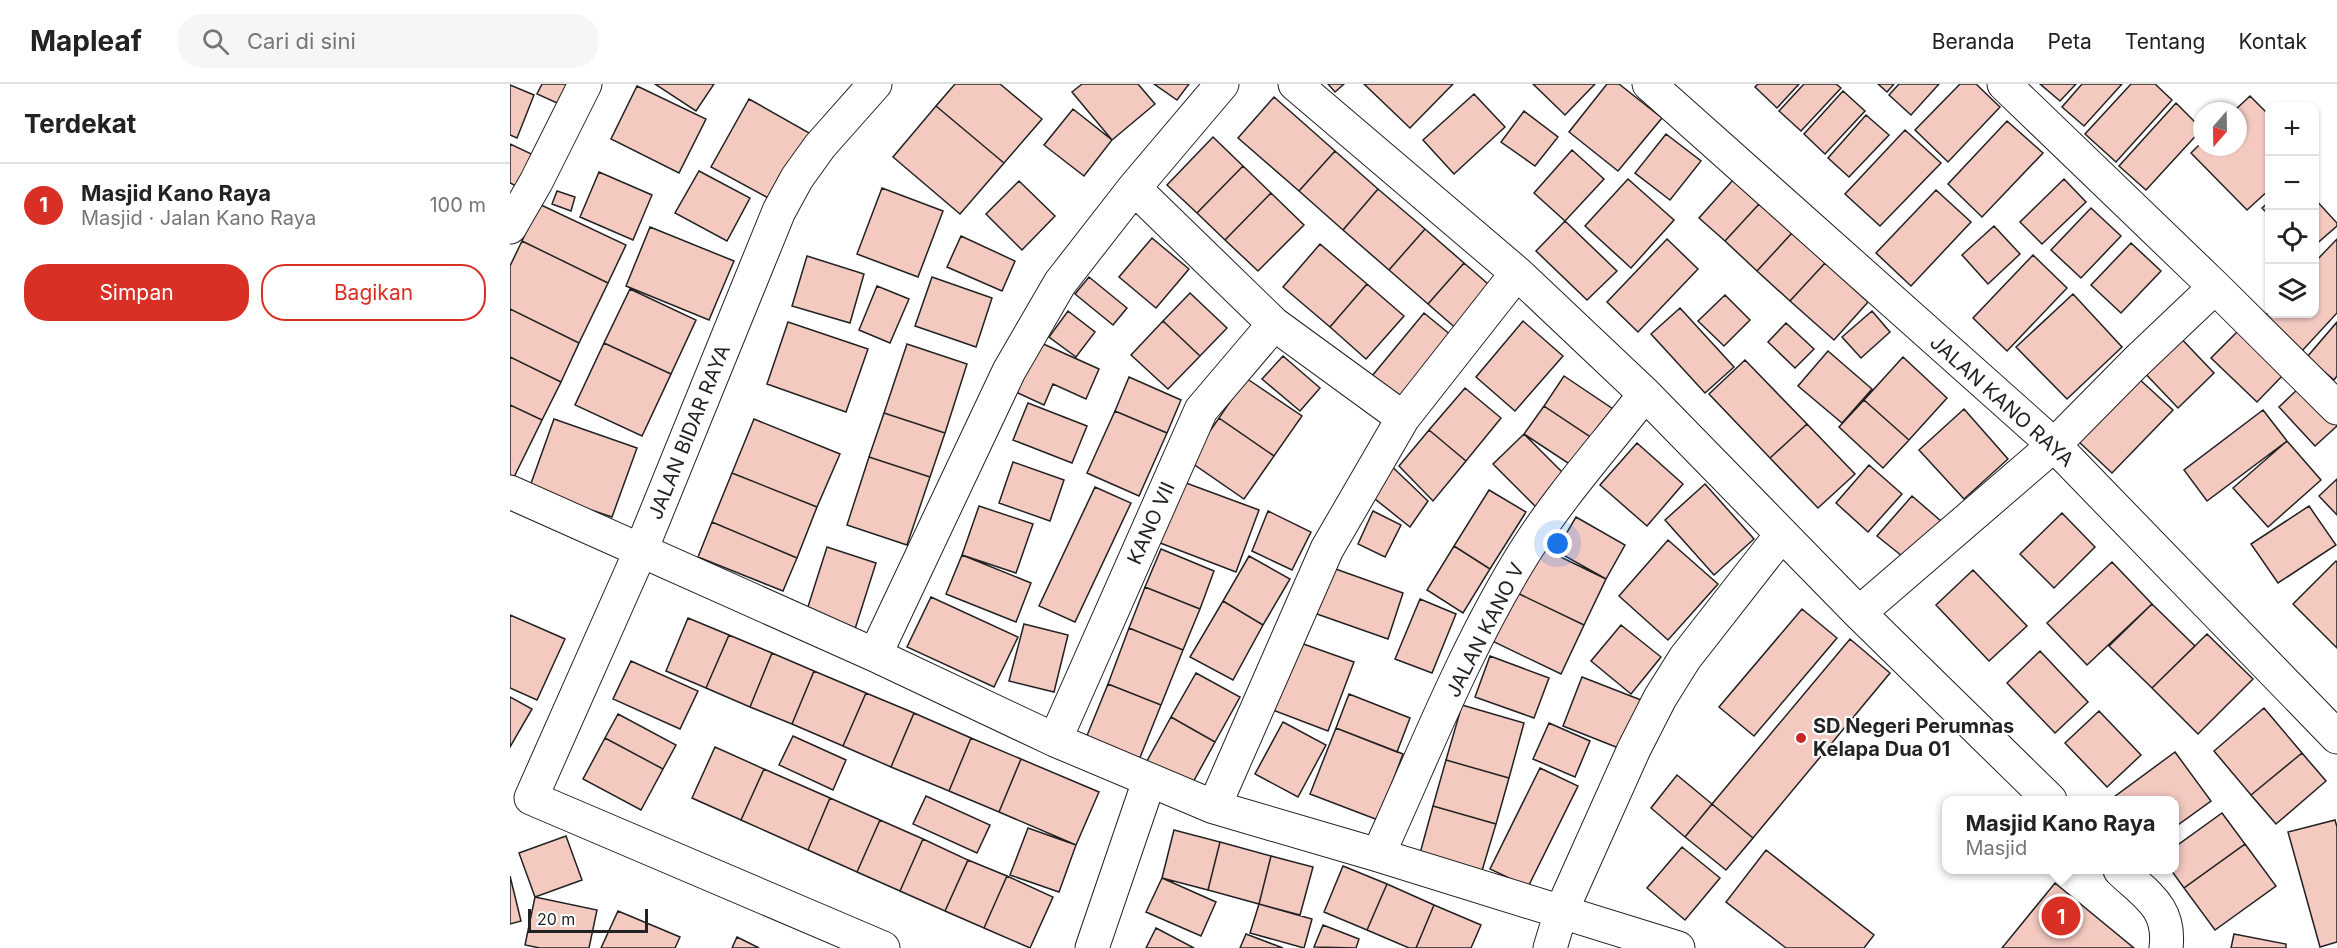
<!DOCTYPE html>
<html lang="id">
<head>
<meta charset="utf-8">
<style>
  body { margin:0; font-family:Inter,sans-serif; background:#f6f6f6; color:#222 }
  .controls { position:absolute; right:18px; top:18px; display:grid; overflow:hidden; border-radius:12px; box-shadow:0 2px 4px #0004 }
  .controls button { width:54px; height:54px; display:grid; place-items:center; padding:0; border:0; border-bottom:2px solid #e0e0e0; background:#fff; color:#222; font:30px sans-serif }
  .compass { position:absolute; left:1683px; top:18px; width:54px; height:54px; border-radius:50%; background:#fff; box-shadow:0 2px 4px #0004; rotate:200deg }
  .scale { position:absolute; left:18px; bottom:15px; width:120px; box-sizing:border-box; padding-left:6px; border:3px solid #222; border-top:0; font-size:16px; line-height:21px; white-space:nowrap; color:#222; -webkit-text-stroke:4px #fff; paint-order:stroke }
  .you { position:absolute; left:1048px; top:460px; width:21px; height:21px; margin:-15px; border:4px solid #fff; border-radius:50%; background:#1a73e8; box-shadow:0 0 0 9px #1a73e833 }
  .badge { display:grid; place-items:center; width:39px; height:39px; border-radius:50%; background:#d93025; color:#fff; font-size:20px; font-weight:700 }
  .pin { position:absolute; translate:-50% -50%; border:3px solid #fff; box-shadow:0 2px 6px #0006 }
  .popup { position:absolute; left:1432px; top:712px; width:237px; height:78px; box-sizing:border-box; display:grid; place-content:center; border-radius:12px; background:#fff; filter:drop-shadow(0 2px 4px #0005); font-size:20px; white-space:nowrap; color:#767676 }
  .popup b { font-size:22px; color:#222 }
  .popup::after { content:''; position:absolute; left:50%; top:100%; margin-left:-12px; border:12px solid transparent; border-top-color:#fff }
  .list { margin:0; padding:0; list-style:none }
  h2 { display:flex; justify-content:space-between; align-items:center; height:78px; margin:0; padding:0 24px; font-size:26px }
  h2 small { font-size:20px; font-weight:400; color:#767676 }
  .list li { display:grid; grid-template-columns:39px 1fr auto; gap:18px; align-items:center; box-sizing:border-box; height:84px; padding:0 24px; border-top:2px solid #e0e0e0 }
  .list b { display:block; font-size:22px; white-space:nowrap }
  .list p { margin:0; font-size:20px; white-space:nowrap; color:#767676 }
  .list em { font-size:20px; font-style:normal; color:#767676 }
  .actions { display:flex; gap:12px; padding:18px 24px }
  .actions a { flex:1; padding:14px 0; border:2px solid #d93025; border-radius:24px; text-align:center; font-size:21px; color:#d93025 }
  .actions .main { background:#d93025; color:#fff }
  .icon { flex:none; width:33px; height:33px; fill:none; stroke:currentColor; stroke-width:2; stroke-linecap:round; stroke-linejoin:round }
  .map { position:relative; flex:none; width:1827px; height:864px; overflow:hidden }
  header { display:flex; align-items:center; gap:36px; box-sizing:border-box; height:84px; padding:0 30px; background:#fff; border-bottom:2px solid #e0e0e0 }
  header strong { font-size:28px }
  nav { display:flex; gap:33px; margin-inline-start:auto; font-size:21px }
  .search { width:420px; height:54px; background:#f6f6f6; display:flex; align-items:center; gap:15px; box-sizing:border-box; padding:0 21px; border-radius:24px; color:#767676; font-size:22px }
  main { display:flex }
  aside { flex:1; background:#fff }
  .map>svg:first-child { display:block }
  .building { fill:#f3c9c0; stroke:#222; stroke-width:1.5 }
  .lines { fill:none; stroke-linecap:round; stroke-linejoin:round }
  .minor-casing { stroke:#222; stroke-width:35 }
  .minor { stroke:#fff; stroke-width:33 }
  .poi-dot { fill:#c62828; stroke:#fff; stroke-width:2 }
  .labels { text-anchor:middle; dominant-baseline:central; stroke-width:4.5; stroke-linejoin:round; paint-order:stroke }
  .street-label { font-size:20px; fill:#222; stroke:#fff }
  .poi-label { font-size:20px; font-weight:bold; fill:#222; stroke:#fff; text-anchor:start }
</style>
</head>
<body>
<header>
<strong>Mapleaf</strong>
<div class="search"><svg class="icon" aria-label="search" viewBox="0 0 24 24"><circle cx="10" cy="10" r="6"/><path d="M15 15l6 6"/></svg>Cari di sini</div>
<nav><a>Beranda</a><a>Peta</a><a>Tentang</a><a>Kontak</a></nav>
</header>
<main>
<aside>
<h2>Terdekat<small></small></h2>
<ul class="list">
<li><span class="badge">1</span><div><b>Masjid Kano Raya</b><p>Masjid · Jalan Kano Raya</p></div><em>100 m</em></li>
</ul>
<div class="actions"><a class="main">Simpan</a><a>Bagikan</a></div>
</aside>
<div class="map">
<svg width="1827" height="864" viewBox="0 0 1827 864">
  <rect width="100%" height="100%" fill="#fff"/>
  <path class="building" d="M32,0H67L56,23L27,10Z
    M145,0H204L186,27Z
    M445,0H490L532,35L494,79L426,22Z
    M572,0H628L645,20L602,56L562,8Z
    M644,0H679L667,16Z
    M818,0H834L825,8Z
    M854,0H943L900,44Z
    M1023,0H1085L1055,31Z
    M1097,0H1109L1152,34L1108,87L1059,48Z
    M1248,0H1289L1267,24L1245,3Z
    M1294,0H1326L1331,4L1291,47L1269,27Z
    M1368,0H1384L1377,8Z
    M1389,0H1429L1401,31L1379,11Z
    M1450,0H1466L1490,23L1438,78L1405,46Z
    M1530,0H1566L1550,17Z
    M1572,0H1612L1574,42L1552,23Z
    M1621,0H1645L1662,16L1606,78L1575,50Z
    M0,1L24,11L7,54L0,51Z
    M127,2L196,35L169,89L101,55Z
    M1333,7L1355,27L1315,70L1294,50Z
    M964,10L995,43L944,90L913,56Z
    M1740,12L1760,32V105L1737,126L1681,69L1692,58V63H1728V27H1724Z
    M764,13L825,67L789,107L728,54Z
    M239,15L301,50L264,117L201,83Z
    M1666,19L1692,45L1636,106L1609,82Z
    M426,22L494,79L450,130L383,73Z
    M563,25L602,56L574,92L534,61Z
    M1014,27L1048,53L1025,82L991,58Z
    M1356,31L1379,51L1339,93L1318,74Z
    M1497,37L1533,69L1472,133L1438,100Z
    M1395,46L1431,79L1370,142L1335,110Z
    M1156,50L1191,77L1160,116L1125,89Z
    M703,53L733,82L687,129L657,101Z
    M0,60L32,75L16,107L0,99Z
    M1062,66L1094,95L1055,137L1024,109Z
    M825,67L868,105L833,146L789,107Z
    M733,82L761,109L715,156L687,129Z
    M189,87L240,114L217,157L165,129Z
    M89,88L142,111L123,156L70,133Z
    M1118,95L1164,136L1121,184L1075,142Z
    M1554,95L1576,118L1532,160L1510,138Z
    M1223,96L1249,120L1215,157L1189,134Z
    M509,97L545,132L512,166L476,130Z
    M372,104L433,127L408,193L347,170Z
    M868,105L915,145L879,186L833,146Z
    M1426,106L1461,138L1401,202L1366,169Z
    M47,107L65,113L61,127L42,120Z
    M761,109L794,141L748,187L715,156Z
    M1804,114L1827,139V142L1804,162Z
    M1760,117V132L1752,124Z
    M29,120L116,161L98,199L12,157Z
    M1249,120L1282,149L1247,187L1215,157Z
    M1581,124L1611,152L1571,194L1541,166Z
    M1055,137L1107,187L1077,216L1026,167Z
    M1484,142L1510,170L1478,200L1452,171Z
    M140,143L224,177L199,236L116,202Z
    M915,145L954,179L918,220L879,186Z
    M1282,149L1315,179L1280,217L1247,187Z
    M451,152L505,177L492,207L437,183Z
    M642,154L679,185L646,224L609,193Z
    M1157,155L1188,185L1128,248L1097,218Z
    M1827,155V229L1791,268L1754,233L1760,227V230H1804V179Z
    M12,157L98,199L69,259L0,225V182Z
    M1621,159L1651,187L1611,229L1581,201Z
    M810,160L857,200L820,243L773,203Z
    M1523,171L1557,204L1497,267L1463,234Z
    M297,172L354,190L340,239L282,222Z
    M954,179L985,206L949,247L918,220Z
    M1315,179L1358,218L1324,256L1280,217Z
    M422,193L482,214L466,263L405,242Z
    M579,193L617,224L603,241L565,210Z
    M857,200L894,232L856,275L820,243Z
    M367,202L399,215L380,259L349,246Z
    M120,205L186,236L161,290L94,259Z
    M680,209L717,244L690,272L653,237Z
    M1563,210L1612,263L1557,315L1506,263Z
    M1215,211L1240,236L1214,262L1188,237Z
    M1170,224L1224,283L1195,309L1141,250Z
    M0,225L69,259L51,298L0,273Z
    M558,227L585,248L566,273L539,253Z
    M1362,227L1380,248L1351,274L1332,253Z
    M914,229L947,256L894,319L862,292Z
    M653,237L690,272L658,305L621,271Z
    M1013,237L1053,272L1005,327L966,293Z
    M278,238L358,265L336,328L257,300Z
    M1827,238V292L1824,296L1797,273Z
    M1276,239L1304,265L1285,284L1258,258Z
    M1730,245L1776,288L1747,318L1701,274Z
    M1665,248L1704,289L1668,324L1629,283Z
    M520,254L589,285L576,315L543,300L534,321L497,304Z
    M94,259L161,290L132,352L65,321Z
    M397,260L457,280L435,349L374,329Z
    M1318,267L1362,305L1332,339L1288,302Z
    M773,272L810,304L790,327L752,295Z
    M0,273L51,298L32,336L0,321Z
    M1393,273L1437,314L1399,356L1354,316Z
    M1235,276L1297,340L1260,374L1199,310Z
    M1054,292L1109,329L1088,358L1034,322Z
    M619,293L671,316L657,349L605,327Z
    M736,294L792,332L764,372L709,334Z
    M1628,294L1663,326L1602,389L1568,357Z
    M1793,300L1827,337V342L1805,362L1769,323Z
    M955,304L991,334L956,377L919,346Z
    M1354,316L1399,356L1373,384L1329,343Z
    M518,319L577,342L562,379L503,356Z
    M0,321L32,336L4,393L0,391Z
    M1034,322L1088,358L1070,387L1014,350Z
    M1454,325L1498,375L1454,415L1409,366Z
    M1753,326L1777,357L1697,417L1674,386Z
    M605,327L657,349L629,412L577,389Z
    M374,329L435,349L420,393L359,373Z
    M709,334L764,372L734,415L679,377Z
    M44,335L127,364L102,433L19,405Z
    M244,335L330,370L307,423L222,389Z
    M1297,340L1345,390L1308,424L1260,374Z
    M919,346L956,377L923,417L889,382Z
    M1014,350L1060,396L1029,426L983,380Z
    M1777,357L1811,396L1758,443L1723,404Z
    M1127,359L1173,400L1137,442L1090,401Z
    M359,373L420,393L397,461L337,441Z
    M873,374L918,417L900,443L855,407Z
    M503,378L554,396L540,437L489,419Z
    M1359,381L1392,410L1358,448L1326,419Z
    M222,389L307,423L287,474L202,438Z
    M1827,395V431L1809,412Z
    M668,396L749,426L726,488L645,457Z
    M1195,400L1244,455L1204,491L1155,436Z
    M585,403L621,419L565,538L529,522Z
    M979,406L1016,428L980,485L944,462Z
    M1402,412L1431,437L1397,476L1367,452Z
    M469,422L523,440L506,489L452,471Z
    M1799,422L1826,461L1768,499L1741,460Z
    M758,427L801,448L782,486L742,467Z
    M863,427L891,441L875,473L848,460Z
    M1552,429L1585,463L1544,504L1510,470Z
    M1066,433L1115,461L1096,495L1046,467Z
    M202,438L287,474L273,507L188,473Z
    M1158,456L1208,500L1158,556L1109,512Z
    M1024,460L1096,495L1074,541L1001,506Z
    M944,462L980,485L953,529L917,506Z
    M317,463L366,479L345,545L296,529Z
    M651,465L704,487L690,525L635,503Z
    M452,471L521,499L506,538L436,510Z
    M739,472L780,495L753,541L713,517Z
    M1826,477L1827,478V564L1783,520Z
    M1602,478L1642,520L1577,581L1537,539Z
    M820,483L893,509L878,555L804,529Z
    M1463,486L1517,542L1479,577L1426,521Z
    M635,503L690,525L673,566L619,544Z
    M1001,506L1074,541L1051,590L978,555Z
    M421,513L508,553L484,603L397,563Z
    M910,515L946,530L922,589L885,575Z
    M713,517L753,541L723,596L680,573Z
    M1642,520L1685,562L1642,604L1599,562Z
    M1292,525L1327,554L1244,652L1209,623Z
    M0,531L55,555L27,616L0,604Z
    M178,534L219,551L196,604L156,587Z
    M514,540L558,551L544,608L499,597Z
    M1111,541L1151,573L1121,610L1081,577Z
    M619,544L673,566L651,621L598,600Z
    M1697,550L1743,595L1688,650L1642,604Z
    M219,551L262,569L240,623L196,604Z
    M1340,555L1380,589L1243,754L1202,720Z
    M785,557L844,578L818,647L760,625Z
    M1530,567L1578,618L1545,649L1497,599Z
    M262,569L304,587L282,640L240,623Z
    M980,572L1039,594L1024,634L965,613Z
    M121,577L188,607L170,645L103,615Z
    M304,587L356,609L333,662L282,640Z
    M686,589L730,613L705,658L661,633Z
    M1072,593L1131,616L1111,665L1053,642Z
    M598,600L651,621L629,676L576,654Z
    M356,609L404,629L381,683L333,662Z
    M839,610L900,634L887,668L826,644Z
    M0,613L22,625L0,663Z
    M952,621L1014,639L999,694L936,676Z
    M1754,624L1792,669L1741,711L1704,667Z
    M1589,627L1631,671L1597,703L1555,659Z
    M404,629L461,654L439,707L381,683Z
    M108,630L166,661L153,685L95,654Z
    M661,633L705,658L681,702L637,677Z
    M773,638L816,661L788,713L745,690Z
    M1039,639L1080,657L1065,693L1023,675Z
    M826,644L893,670L868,736L800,710Z
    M283,652L336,676L323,706L269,681Z
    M95,654L153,685L131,726L73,695Z
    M461,654L511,675L489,728L439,707Z
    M205,663L254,685L231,736L182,714Z
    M1665,668L1701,717L1665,743V716H1606L1604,713Z
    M1792,669L1816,697L1766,740L1741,711Z
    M511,675L589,708L566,761L489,728Z
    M936,676L999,694L986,740L923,722Z
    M1030,684L1068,702L1018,803L980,785Z
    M254,685L320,714L298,766L231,736Z
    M1167,691L1202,720L1175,753L1141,724Z
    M416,712L480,741L467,769L403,740Z
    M320,714L370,736L347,788L298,766Z
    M1202,720L1243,754L1216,786L1175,753Z
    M923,722L986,740L971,790L909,773Z
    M1712,729L1735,760L1674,804L1661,786H1665V763Z
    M370,736L413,755L390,807L347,788Z
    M1825,736L1827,743V858L1810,863L1778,748Z
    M518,744L566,761L549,808L500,791Z
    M664,746L710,758L698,806L652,794Z
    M56,752L72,796L25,813L9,769Z
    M413,755L458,776L435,827L390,807Z
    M710,758L761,772L749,820L698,806Z
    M1735,760L1766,802L1705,846L1674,804Z
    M1172,763L1210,794L1175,836L1137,804Z
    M1256,766L1364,851L1354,864H1276L1216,818Z
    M761,772L803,783L790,831L749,820Z
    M458,776L497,792L474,844L435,827Z
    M833,782L877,800L857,846L814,828Z
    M0,792L11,837L0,840Z
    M497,792L543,813L520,864L474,844Z
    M652,794L706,818L691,852L636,828Z
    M1545,799L1624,864H1492Z
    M877,800L924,821L906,864H899L857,846Z
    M25,813L87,826L79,864H30L15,861Z
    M749,820L802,835L794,864L740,849Z
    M924,821L971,841L961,864H906Z
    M108,827L170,853L165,864H91Z
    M813,841L849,855L846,864L804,863Z
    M646,844L684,864H636Z
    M736,850L773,864H730Z
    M1724,850L1776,860V864H1721Z
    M227,853L249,864H222Z"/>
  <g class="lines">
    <g class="minor-casing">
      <path id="minor" d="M785,0L1007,189L1135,310L1349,529L1540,716
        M1139,0L1544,361L1827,653
        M1494,0L1705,203L1827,324
        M624,104L764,240L893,334
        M0,143L26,98L75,0
        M0,408L365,571L545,656L704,723L868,771L1168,864
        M1349,529L1544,361L1626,278L1705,203
        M365,571L499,287L550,199L624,104L712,0
        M545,656L691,326L764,240
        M21,714L131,466L269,127L287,94L310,62L365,0
        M21,714L373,864
        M704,723L817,465L893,334L1007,189
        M868,771C914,670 955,564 1014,469C1049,413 1095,362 1135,310
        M1610,786C1636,811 1661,823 1656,864
        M582,864L639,697
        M1040,864L1051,828L1124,665L1150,614L1175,574L1272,450"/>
    </g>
    <use href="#minor" class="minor"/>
  </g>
  <circle class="poi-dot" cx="1291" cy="654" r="6"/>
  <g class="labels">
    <g class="street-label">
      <text transform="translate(1492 317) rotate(42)">JALAN KANO RAYA</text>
      <text transform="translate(179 348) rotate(-68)">JALAN BIDAR RAYA</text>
      <text transform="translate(641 439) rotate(-66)">KANO VII</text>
      <text transform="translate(975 546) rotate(-63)">JALAN KANO V</text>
    </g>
    <g class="poi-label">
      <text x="1303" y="642">SD Negeri Perumnas<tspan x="1303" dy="23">Kelapa Dua 01</tspan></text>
    </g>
  </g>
</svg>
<div class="controls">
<button>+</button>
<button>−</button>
<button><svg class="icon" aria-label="locate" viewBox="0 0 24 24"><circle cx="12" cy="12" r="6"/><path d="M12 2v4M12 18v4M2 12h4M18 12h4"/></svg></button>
<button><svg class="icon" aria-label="layers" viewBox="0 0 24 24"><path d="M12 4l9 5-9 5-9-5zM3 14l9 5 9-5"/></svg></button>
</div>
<svg class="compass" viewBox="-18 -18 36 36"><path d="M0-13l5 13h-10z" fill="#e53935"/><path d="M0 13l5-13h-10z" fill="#767676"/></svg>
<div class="scale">20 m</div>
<div class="you"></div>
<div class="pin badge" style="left:1551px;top:832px">1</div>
<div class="popup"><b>Masjid Kano Raya</b>Masjid</div>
</div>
</main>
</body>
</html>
